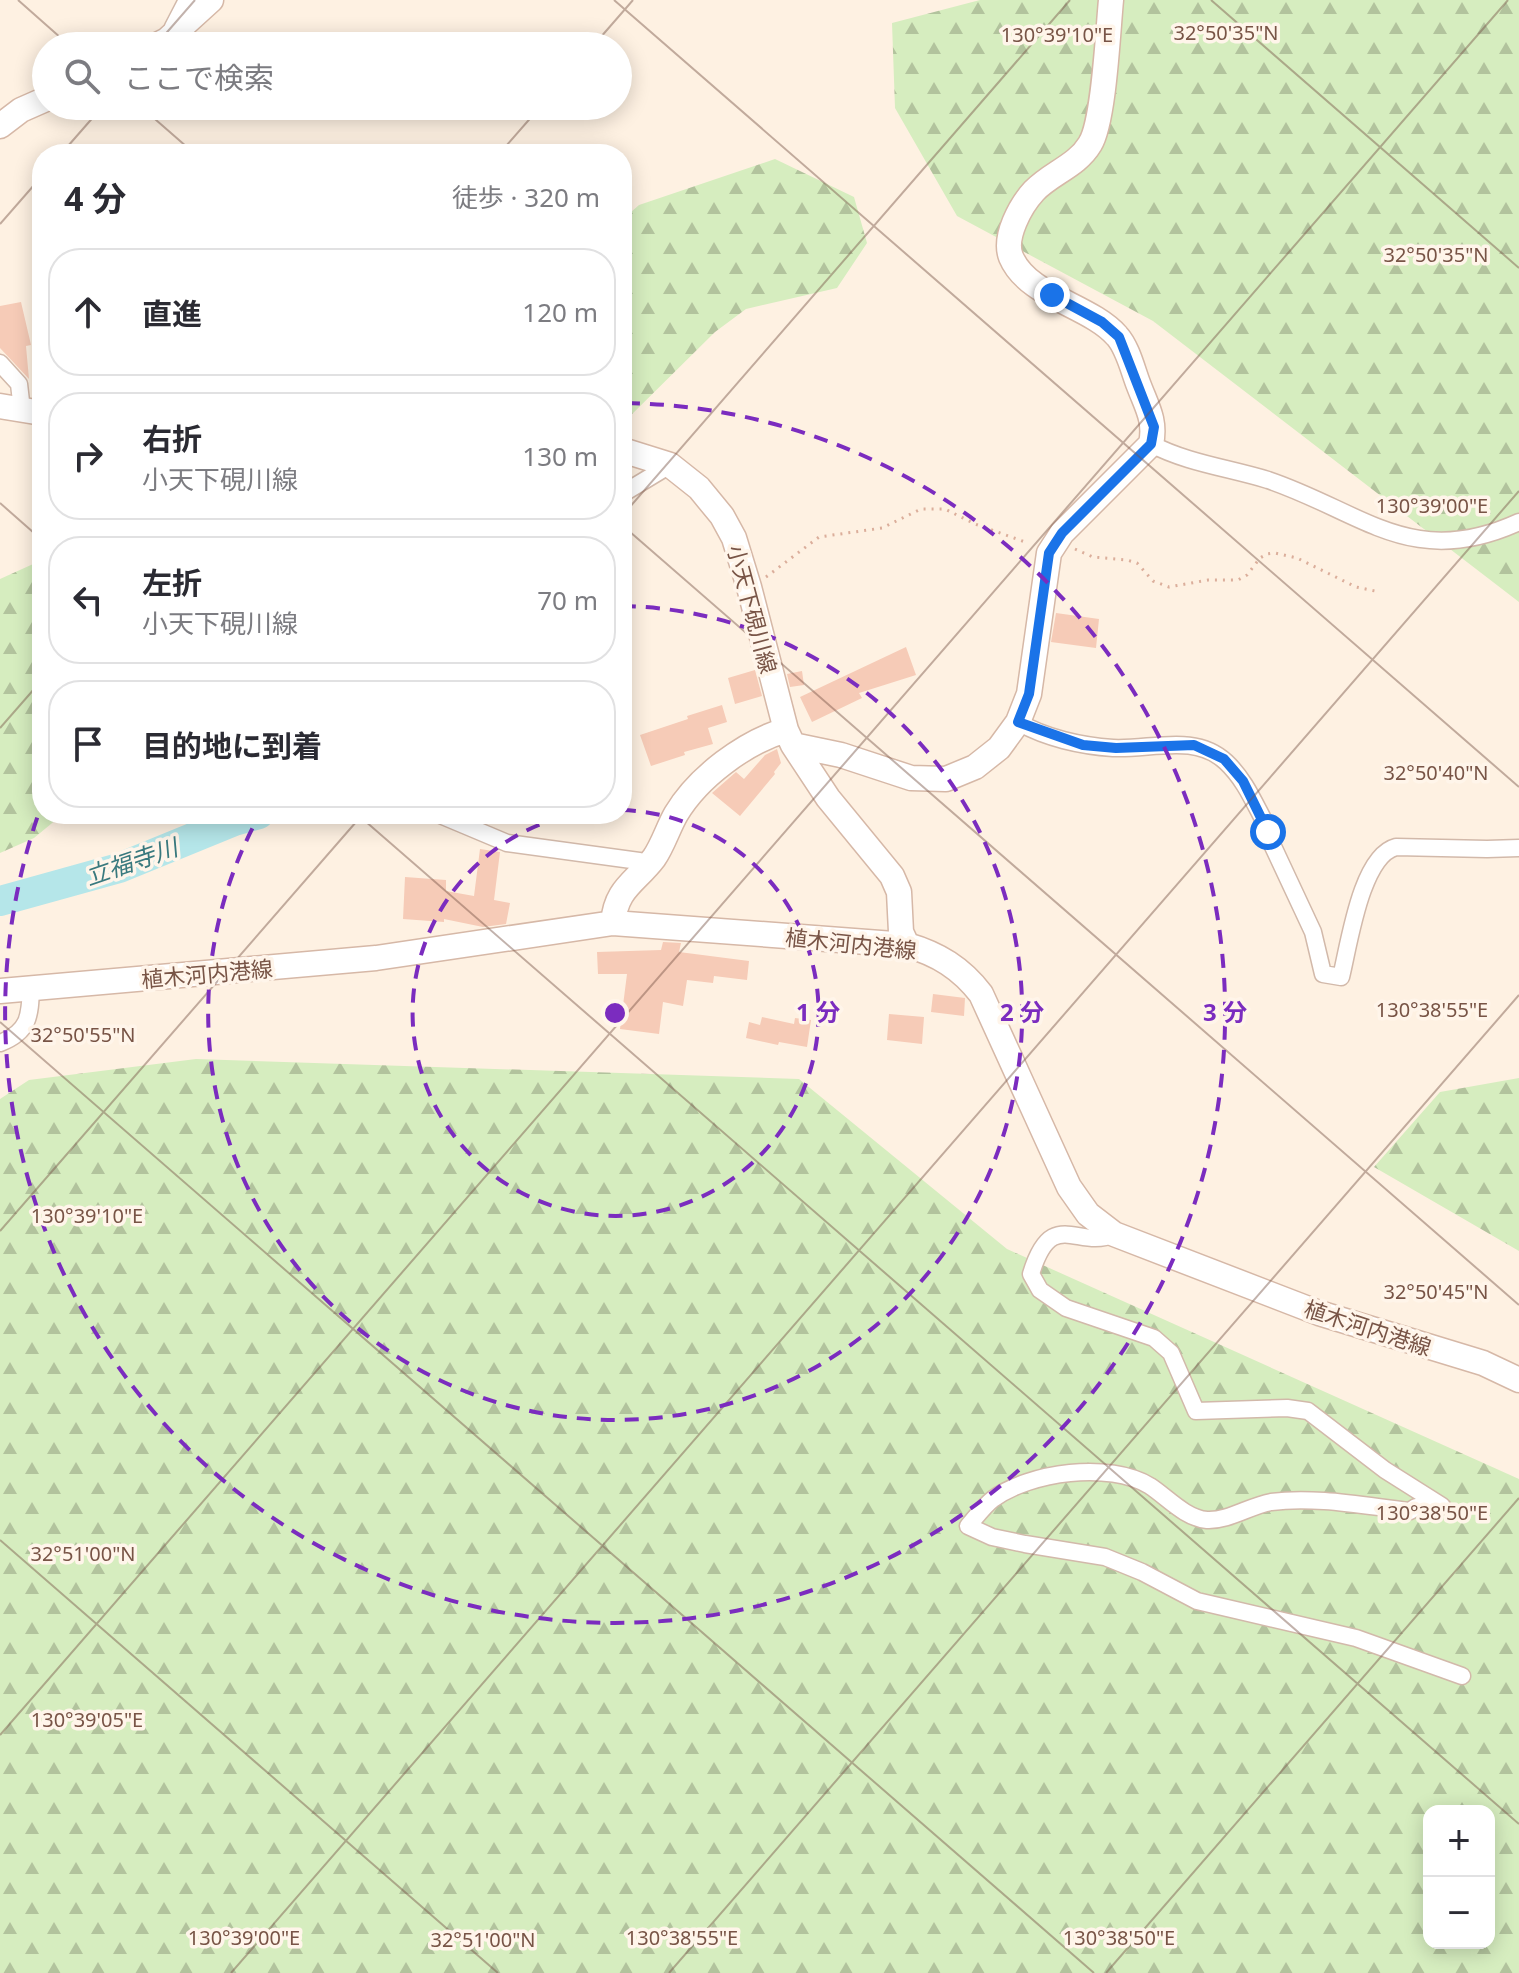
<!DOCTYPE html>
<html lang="ja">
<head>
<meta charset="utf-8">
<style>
  body { margin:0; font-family:"Noto Sans","Noto Sans JP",sans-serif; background:#f7f7f7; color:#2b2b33 }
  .controls { position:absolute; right:24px; bottom:24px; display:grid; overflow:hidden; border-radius:16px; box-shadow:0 4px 20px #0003 }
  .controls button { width:72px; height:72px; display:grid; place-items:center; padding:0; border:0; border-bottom:2px solid #e1e1e2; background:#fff; color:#2b2b33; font:40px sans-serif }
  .stop { position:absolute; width:24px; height:24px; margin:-18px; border:6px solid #1a73e8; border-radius:50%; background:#fff }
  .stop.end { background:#1a73e8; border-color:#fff; box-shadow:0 2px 8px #0008 }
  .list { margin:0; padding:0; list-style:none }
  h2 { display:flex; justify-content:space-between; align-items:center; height:104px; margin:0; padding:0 32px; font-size:34px }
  h2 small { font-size:26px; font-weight:400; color:#7c7c81 }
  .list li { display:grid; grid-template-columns:52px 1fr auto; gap:24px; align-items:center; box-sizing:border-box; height:128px; margin:0 16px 16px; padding:0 16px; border:2px solid #e1e1e2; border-radius:32px }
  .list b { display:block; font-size:30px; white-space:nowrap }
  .list p { margin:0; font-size:26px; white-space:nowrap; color:#7c7c81 }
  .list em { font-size:26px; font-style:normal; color:#7c7c81 }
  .icon { flex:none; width:44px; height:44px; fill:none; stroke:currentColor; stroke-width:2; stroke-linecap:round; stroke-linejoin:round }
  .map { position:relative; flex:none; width:1519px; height:1973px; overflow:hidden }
  .search { position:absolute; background:#fff; box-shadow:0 4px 20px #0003; left:32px; top:32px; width:600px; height:88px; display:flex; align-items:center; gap:20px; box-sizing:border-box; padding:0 28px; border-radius:44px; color:#7c7c81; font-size:30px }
  .panel { position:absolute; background:#fff; box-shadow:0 4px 20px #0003; left:32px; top:144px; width:600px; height:680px; border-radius:32px }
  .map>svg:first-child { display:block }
  .forest { fill:url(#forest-firs); fill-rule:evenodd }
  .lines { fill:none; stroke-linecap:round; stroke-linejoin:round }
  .river { stroke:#b5e6e9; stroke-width:30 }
  .building { fill:#f6cbb7 }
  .minor-casing { stroke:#d2b9aa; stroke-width:19 }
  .secondary-casing { stroke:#d6b8a7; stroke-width:27 }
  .path { stroke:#dbae9b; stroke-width:3; stroke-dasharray:2 6; stroke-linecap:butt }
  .minor { stroke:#fff; stroke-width:16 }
  .secondary { stroke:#fff; stroke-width:24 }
  .route { stroke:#1a73e8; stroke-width:10 }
  .ticks { fill:none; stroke:#785446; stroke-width:2; stroke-opacity:0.45 }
  .ring { fill:none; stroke:#7b2cbf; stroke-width:4; stroke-dasharray:14 10 }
  .labels { text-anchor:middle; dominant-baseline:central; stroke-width:7; stroke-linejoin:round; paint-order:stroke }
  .street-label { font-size:22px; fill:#785446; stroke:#fff5ea }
  .water-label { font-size:24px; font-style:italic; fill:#39797e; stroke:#fff5ea }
  .ticks-label { font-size:20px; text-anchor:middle; fill:#785446; stroke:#fff5ea; stroke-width:7; stroke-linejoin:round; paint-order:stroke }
  .centre { fill:#7b2cbf; stroke:#fff5ea; stroke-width:4 }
  .ring-label { font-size:24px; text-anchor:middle; font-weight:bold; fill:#7b2cbf; stroke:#fff5ea; stroke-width:7; stroke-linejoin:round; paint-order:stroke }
</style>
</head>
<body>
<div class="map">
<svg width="1519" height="1973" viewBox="0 0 1519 1973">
  <defs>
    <pattern id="forest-firs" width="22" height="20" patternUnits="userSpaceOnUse" patternTransform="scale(2)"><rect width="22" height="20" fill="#d6edbf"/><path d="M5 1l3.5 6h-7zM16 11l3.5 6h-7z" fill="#b2c39d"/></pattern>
  </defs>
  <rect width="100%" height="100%" fill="#fef1e2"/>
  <path class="forest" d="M980,0H1519V602L1153,321L957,216L895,108L892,23Z
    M775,159L854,197L867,243L837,288L746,309L715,332L622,424V220L639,205Z
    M42,560V814H63L34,838L0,853V579Z
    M196,1059L799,1079L1007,1249L1519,1479V1973H0V1099L29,1080ZM1429,1811H1489V1943H1429Z
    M1519,1078V1251L1374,1167L1440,1092Z"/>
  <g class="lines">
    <path class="river" d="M0,901L119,868L234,821L259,814"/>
  </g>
  <path class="building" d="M21,302L31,345L26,346L29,379L0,348V306Z
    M1056,613L1099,619L1096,648L1051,642Z
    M906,647L916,675L859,693L862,698L812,722L800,697Z
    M755,670L762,696L735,704L728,678Z
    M802,671L804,685L790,687L787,674Z
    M722,705L727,722L708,728L713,744L684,752L685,755L651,766L640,735L688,719L687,716Z
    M777,749L781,763L774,772L775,774L740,816L712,793L736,772L744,779L765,755Z
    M480,849L500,852L494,900L510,903L506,924L483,927L444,919V922L403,919L405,877L446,880V891L474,896Z
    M663,942L681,943L679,952L749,961L747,980L714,976L713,983L687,980L683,1006L663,1002L659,1034L620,1029L627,974H598L597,952L661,950Z
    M933,994L965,998L964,1016L931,1012Z
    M889,1014L924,1017L922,1044L887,1040Z
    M762,1017L794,1024L795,1018L811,1020L807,1047L779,1042L778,1045L746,1038L749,1022L760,1025Z"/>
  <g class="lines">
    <g class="minor-casing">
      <path id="minor" d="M173,27L187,0
        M0,363L19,384L22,410
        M1151,444C1187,463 1229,468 1268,480C1363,512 1412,571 1519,522
        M622,494L670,465
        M1018,722C1045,738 1082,746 1113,748C1151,750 1195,733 1226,762C1243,778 1252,798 1263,819V825L1313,932L1323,974L1341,977C1349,945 1361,856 1396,847L1487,849L1519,848
        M438,814L507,843L639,861L647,865
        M0,1043C29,1032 30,1016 31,988
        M1114,1234C1078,1251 1052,1205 1031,1274L1040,1290L1066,1308L1154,1338L1171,1353L1196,1411L1287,1408L1308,1411L1385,1470L1442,1506L1416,1507L1410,1511C1365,1506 1315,1496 1271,1502C1249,1506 1229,1521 1207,1520C1185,1518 1167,1497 1150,1486C1109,1461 1030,1472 993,1499C984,1506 976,1517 968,1526L992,1537L1025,1544L1105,1557L1142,1572L1197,1601L1356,1638L1462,1676"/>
    </g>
    <g class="secondary-casing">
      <path id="secondary" d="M155,46L167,40L211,0
        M0,126L21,110L46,99
        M0,406L42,413
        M622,450L670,465L699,488L722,516L734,538L749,587L786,730
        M793,745L828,798L892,876L899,892L901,932L907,945
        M613,923C616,888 635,883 654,858C663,845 668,828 676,814C698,777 745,742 786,730L793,745L841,755L911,778L946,779L975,767L999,748L1018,722L1029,694L1049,553L1062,533L1151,444C1156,421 1147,407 1139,386C1133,371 1128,348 1117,336C1090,305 1028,297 1011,257C1003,237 1021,205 1034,191C1051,173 1077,166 1090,144C1104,122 1108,30 1111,0
        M0,991L376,958L613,923L907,945C938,954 961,968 981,994L1069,1187L1088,1214L1114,1234L1319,1313L1483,1363L1519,1380"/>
    </g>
    <path class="path" d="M1075,549L1093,557L1127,560L1137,563L1153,581L1169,587L1208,580H1238L1247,575L1260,558L1267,554L1275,553L1297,558L1356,587L1375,591
      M766,577L819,537L882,528L921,509H945L975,524L1028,543"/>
    <use href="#minor" class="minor"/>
    <use href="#secondary" class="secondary"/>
  </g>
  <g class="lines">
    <path class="route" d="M1052,295L1102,322L1119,337L1154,427L1151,444L1062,533L1049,553L1029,694L1018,722L1083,745L1116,748L1194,745L1224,759L1243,781L1268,832"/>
  </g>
  <path class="ticks" d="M18,0L70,46M614,0L1519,787M1211,0L1519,268M155,46L195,0M593,46L633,0M140,106L195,154M61,154L103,106M499,154L541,106M0,224L42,176M0,503L42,540M622,516L1070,0M622,525L1519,1305M0,728L42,680M357,814L1519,1824M0,1022L1094,1973M0,1231L363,814M0,1540L498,1973M0,1735L1508,0M231,1973L1519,491M669,1973L1519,995M1106,1973L1519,1498"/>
  <g class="ring">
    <path d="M622 810A203 203 0 1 1 575 814"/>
    <path d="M622 606A407 407 0 1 1 259 816"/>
    <path d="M626 403A610 610 0 1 1 42 804"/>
  </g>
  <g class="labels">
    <g class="street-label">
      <text transform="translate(753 609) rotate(75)">小天下硯川線</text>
      <text transform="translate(851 943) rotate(6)">植木河内港線</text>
      <text transform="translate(207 973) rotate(-5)">植木河内港線</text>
      <text transform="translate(1368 1327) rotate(18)">植木河内港線</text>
    </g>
    <g class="water-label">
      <text transform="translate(131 861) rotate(-19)">立福寺川</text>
    </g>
  </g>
  <g class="ticks-label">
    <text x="1226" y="40">32°50'35"N</text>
    <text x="1057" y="42">130°39'10"E</text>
    <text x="1436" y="262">32°50'35"N</text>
    <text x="1432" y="513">130°39'00"E</text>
    <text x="1436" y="780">32°50'40"N</text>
    <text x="1432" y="1017">130°38'55"E</text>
    <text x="83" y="1042">32°50'55"N</text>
    <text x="87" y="1223">130°39'10"E</text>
    <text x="1436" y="1299">32°50'45"N</text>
    <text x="1432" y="1520">130°38'50"E</text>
    <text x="83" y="1561">32°51'00"N</text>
    <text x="87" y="1727">130°39'05"E</text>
    <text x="244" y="1945">130°39'00"E</text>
    <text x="682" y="1945">130°38'55"E</text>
    <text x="1119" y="1945">130°38'50"E</text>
    <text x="483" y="1947">32°51'00"N</text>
  </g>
  <circle cx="615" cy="1013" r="12" class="centre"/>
  <g class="ring-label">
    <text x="818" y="1021">1 分</text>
    <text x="1022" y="1021">2 分</text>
    <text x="1225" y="1021">3 分</text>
  </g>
</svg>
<div class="controls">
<button>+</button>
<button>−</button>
</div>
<div class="stop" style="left:1268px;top:832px"></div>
<div class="stop end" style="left:1052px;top:295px"></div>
<div class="search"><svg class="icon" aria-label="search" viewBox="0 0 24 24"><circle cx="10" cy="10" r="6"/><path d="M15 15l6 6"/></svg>ここで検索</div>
<section class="panel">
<h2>4 分<small>徒歩 · 320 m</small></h2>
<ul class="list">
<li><svg class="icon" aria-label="ahead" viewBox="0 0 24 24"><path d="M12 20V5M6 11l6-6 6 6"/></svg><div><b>直進</b></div><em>120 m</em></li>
<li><svg class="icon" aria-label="right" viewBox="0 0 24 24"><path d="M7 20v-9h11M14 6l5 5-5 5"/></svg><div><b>右折</b><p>小天下硯川線</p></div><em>130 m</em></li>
<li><svg class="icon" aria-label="left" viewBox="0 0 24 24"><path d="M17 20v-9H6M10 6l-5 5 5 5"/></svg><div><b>左折</b><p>小天下硯川線</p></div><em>70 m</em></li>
<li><svg class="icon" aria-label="arrive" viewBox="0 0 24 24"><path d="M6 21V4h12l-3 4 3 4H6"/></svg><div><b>目的地に到着</b></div></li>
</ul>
</section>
</div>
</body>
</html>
